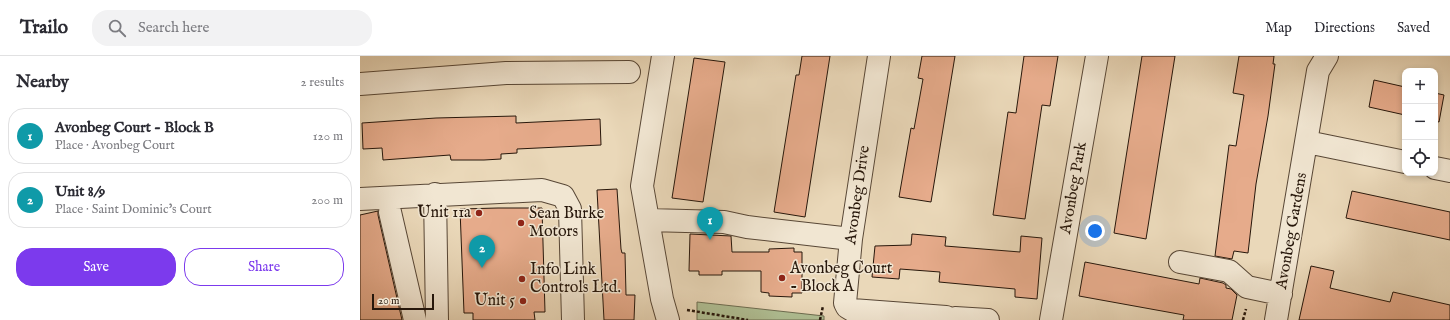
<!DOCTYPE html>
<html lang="en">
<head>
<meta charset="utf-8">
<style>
  body { margin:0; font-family:"IM FELL English",serif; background:#f2f2f3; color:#2b2b33 }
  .controls { position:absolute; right:12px; top:12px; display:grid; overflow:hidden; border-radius:8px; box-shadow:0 2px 6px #0003 }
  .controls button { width:36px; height:36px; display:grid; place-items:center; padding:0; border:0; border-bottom:1px solid #e1e1e2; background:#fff; color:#2b2b33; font:20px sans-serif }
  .scale { position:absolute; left:12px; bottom:10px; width:62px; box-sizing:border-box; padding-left:4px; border:2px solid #27170b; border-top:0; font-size:11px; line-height:14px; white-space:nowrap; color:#27170b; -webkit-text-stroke:3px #f1e6d2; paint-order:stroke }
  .you { position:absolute; left:735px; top:175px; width:14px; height:14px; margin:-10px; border:3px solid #fff; border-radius:50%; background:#1a73e8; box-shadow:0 0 0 6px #1a73e833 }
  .badge { display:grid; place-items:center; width:26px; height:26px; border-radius:50%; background:#7c3aed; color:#fff; font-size:13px; font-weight:700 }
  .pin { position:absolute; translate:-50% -33px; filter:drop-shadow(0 1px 2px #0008) }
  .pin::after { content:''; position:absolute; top:21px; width:14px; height:12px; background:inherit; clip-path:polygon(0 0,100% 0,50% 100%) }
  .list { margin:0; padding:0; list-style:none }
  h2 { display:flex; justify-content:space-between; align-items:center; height:52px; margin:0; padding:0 16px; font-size:17px }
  h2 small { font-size:13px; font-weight:400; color:#7c7c81 }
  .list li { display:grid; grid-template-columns:26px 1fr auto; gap:12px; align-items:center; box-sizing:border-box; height:56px; margin:0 8px 8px; padding:0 8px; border:1px solid #e1e1e2; border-radius:16px }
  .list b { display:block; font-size:15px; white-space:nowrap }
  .list p { margin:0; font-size:13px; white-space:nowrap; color:#7c7c81 }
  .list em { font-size:13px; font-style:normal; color:#7c7c81 }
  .actions { display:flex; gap:8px; padding:12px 16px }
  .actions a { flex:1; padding:9px 0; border:1px solid #7c3aed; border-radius:16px; text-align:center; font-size:14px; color:#7c3aed }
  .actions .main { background:#7c3aed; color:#fff }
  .icon { flex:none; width:22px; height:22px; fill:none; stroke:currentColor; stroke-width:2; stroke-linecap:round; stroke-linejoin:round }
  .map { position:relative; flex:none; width:1090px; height:264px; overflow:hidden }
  header { display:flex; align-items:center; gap:24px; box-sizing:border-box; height:56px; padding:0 20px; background:#fff; border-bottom:1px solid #e1e1e2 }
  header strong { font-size:19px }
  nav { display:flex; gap:22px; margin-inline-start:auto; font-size:14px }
  .search { width:280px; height:36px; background:#f2f2f3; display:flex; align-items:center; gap:10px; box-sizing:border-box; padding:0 14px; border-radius:16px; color:#7c7c81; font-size:15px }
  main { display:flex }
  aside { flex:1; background:#fff }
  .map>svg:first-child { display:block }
  .green { fill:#b0c095; stroke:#6c6c50 }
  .building { fill:#e6ab8b; stroke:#27170b }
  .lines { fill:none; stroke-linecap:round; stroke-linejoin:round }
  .minor-casing { stroke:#584736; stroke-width:24 }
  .path { stroke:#27170b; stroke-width:2.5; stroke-dasharray:3 2; stroke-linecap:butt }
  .minor { stroke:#f1e6d2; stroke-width:22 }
  .poi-dot { fill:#8f2418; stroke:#f1e6d2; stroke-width:1.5 }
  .labels { text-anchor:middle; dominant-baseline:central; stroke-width:3; stroke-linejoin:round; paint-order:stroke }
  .street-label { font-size:16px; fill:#27170b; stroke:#f1e6d2 }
  .poi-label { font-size:16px; fill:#27170b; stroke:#f1e6d2; text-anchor:start }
</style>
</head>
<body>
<header>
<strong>Trailo</strong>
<div class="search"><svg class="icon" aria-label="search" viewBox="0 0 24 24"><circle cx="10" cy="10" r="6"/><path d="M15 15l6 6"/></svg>Search here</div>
<nav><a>Map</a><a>Directions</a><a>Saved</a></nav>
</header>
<main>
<aside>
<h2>Nearby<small>2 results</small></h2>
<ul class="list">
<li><span class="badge" style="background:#0f9aa8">1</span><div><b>Avonbeg Court - Block B</b><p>Place · Avonbeg Court</p></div><em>120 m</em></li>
<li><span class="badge" style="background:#0f9aa8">2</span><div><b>Unit 8/9</b><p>Place · Saint Dominic's Court</p></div><em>200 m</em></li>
</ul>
<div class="actions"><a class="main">Save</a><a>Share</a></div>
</aside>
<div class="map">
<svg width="1090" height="264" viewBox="0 0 1090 264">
  <rect width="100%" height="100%" fill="#ead8b9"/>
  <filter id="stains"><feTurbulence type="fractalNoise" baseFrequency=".005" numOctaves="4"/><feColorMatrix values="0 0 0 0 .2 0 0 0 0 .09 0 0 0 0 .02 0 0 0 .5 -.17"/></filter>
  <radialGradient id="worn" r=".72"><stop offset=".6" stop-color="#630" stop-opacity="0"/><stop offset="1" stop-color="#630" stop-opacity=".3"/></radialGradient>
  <path class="green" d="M337,246L464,260V264H337Z"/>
  <path class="building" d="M442,0H470L445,161L414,156L436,19H439Z
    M562,0H595L571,146L539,141L551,72L554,73L563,23L558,22Z
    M664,0H698L690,50L682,49L665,163L633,159L648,56L656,57Z
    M782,0H815L786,183L754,177Z
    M879,0H914L913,8H915L908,60L896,128L888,197L874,195L872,203L855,200L869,89L876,90L884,39L873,37Z
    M334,2L365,6L343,146L312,142Z
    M1014,24L1045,31V59L1009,51Z
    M1075,37L1084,39L1079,66L1075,65Z
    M156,60V67L240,63L241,89L157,93V97L141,98V103L124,104H91L90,99L23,104L22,92L3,93L2,67L76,62Z
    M257,133L261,193L262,197H265L266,239H275L274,264H244L237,134Z
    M992,135L1090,156V184L986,162Z
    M138,152H182L185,256H174L175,264H113V257H104L100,153Z
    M18,155V159L42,264H0V159Z
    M330,178L371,180L372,196H409V193L434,192V196H442V237H432V241L409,240V237L401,236V215H362V219H339V215H329Z
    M552,178L586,181L585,190L660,196L661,180L682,182L677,243L655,241V233L579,226L580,216L540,213L539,223L512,221L515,190L551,189Z
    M725,206L839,228L840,222L863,227L866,229V232L871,233L877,239L872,264H823L824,259L719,240Z
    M951,210L974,215L970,232L1030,246L1033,236L1090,249V264H939Z"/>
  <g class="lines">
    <g class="minor-casing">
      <path id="minor" d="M303,0L282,130L302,243L308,264
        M519,0L491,183L485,247L487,251L492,254L586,261
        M0,28L146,17L269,16
        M947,86L1045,106
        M1075,112L1090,115
        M75,138L77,264
        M0,143L182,134L203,140L210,153L213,264
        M30,156L55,264
        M288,164L364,166L387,171L491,183
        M820,206L869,215L887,231L921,238
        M595,262L628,264
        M691,264L737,0
        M916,264L958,15L967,0"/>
    </g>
    <path class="path" d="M327,254L388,264
      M460,264L463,250
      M883,264L886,253"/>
    <use href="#minor" class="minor"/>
  </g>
  <g class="poi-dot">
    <circle cx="119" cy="157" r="4"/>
    <circle cx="161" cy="167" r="4"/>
    <circle cx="422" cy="222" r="4"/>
    <circle cx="162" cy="223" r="4"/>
    <circle cx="163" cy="245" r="4"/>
  </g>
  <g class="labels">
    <g class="street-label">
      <text transform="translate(714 132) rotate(-80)">Avonbeg Park</text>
      <text transform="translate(498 139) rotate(-82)">Avonbeg Drive</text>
      <text transform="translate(932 175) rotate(-80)">Avonbeg Gardens</text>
    </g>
    <g class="poi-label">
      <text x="111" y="157" text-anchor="end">Unit 11a</text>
      <text x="169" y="158">Sean Burke<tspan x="169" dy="18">Motors</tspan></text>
      <text x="430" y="213">Avonbeg Court<tspan x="430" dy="18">- Block A</tspan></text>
      <text x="170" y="214">Info Link<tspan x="170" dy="18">Controls Ltd.</tspan></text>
      <text x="155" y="245" text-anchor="end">Unit 5</text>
    </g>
  </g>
  <rect width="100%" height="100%" filter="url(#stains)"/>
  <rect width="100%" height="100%" fill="url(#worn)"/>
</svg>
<div class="controls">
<button>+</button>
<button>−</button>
<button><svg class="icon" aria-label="locate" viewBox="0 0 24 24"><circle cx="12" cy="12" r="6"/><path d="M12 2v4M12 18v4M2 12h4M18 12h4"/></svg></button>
</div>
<div class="scale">20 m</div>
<div class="you"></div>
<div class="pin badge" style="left:350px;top:184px;background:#0f9aa8">1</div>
<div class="pin badge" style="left:122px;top:212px;background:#0f9aa8">2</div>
</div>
</main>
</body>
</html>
